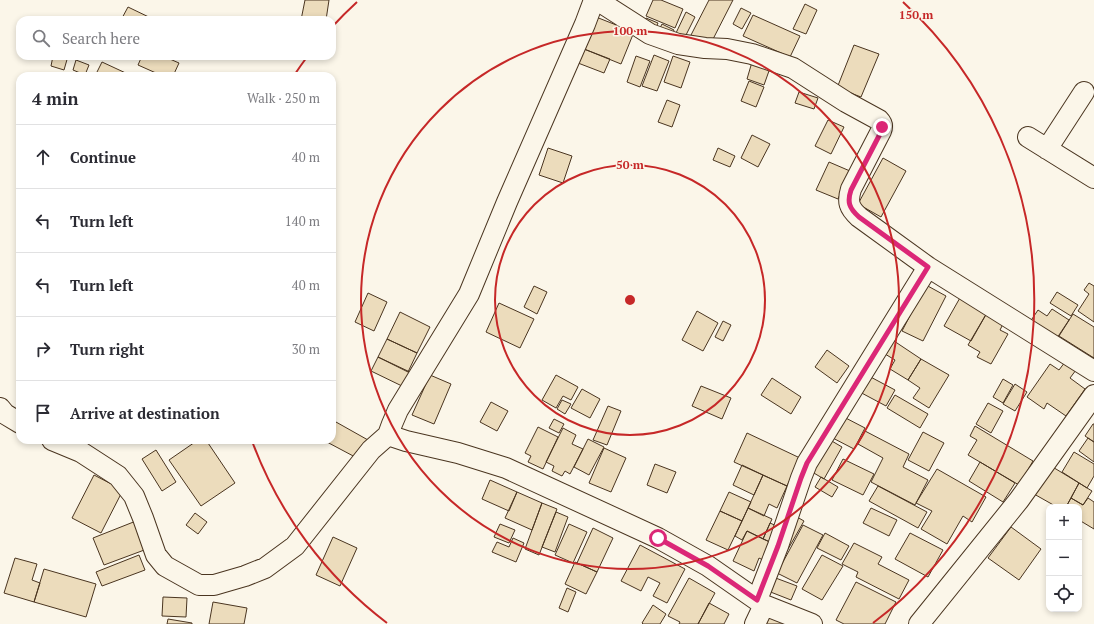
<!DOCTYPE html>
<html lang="en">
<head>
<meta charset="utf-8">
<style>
  body { margin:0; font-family:"PT Serif",serif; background:#f7f7f7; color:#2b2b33 }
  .controls { position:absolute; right:12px; bottom:12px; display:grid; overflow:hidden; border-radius:8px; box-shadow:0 2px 6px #0003 }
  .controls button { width:36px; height:36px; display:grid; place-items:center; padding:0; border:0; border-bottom:1px solid #e1e1e2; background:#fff; color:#2b2b33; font:20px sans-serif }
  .stop { position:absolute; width:12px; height:12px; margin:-9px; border:3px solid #db2777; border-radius:50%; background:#fff }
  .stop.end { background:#db2777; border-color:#fff; box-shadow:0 1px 4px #0008 }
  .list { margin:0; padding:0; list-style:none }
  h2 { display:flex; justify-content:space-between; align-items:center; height:52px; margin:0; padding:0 16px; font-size:17px }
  h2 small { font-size:13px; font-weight:400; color:#7c7c81 }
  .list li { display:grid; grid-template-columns:26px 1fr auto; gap:12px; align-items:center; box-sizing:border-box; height:64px; padding:0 16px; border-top:1px solid #e1e1e2 }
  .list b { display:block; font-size:15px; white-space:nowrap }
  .list em { font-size:13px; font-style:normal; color:#7c7c81 }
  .icon { flex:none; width:22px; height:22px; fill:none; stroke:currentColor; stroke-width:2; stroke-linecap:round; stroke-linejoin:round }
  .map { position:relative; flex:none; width:1094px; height:624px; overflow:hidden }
  .search { position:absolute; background:#fff; box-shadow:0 2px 6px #0003; left:16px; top:16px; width:320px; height:44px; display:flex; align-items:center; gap:10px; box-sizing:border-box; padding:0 14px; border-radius:12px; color:#7c7c81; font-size:15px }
  .panel { position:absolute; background:#fff; box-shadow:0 2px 6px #0003; left:16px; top:72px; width:320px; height:372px; border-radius:12px }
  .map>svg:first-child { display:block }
  .building { fill:#ecdcbc; stroke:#4a3520 }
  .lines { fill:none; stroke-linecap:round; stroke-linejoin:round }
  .minor-casing { stroke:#4a3520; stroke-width:22 }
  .minor { stroke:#fbf6e9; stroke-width:20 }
  .route { stroke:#db2777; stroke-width:5 }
  .ring { fill:none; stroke:#c62828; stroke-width:2 }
  .centre { fill:#c62828; stroke:#fbf6e9; stroke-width:2 }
  .ring-label { font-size:12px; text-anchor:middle; font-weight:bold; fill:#c62828; stroke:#fbf6e9; stroke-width:3; stroke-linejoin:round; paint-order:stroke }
</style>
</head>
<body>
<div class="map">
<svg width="1094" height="624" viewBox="0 0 1094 624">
  <rect width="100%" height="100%" fill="#fbf6e9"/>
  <path class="building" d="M305,0H329L326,20H301Z
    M653,0H661L683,9L675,28L646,16Z
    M709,0H733L710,45L691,35Z
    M805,4L817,10L806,34L793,29Z
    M128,7L155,20H121Z
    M741,8L751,13L742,29L733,24Z
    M686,12L695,17L685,37L676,33Z
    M753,15L800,36L790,57L743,36Z
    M596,17L634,32L621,64L584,49Z
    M646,18L658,23L654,32L642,26Z
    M662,24L674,30L671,38L658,32Z
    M854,45L879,54L861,97L837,88Z
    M584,49L610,59L604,73L578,63Z
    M654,55L669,61L657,91L642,86Z
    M53,56H68L64,70L51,66Z
    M142,56H163L179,63L173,76H154L156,73L138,65Z
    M636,56L650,61L640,87L627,82Z
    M673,56L690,62L681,88L664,82Z
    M76,60L89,65L85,75L73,70Z
    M102,62L130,75V76H95Z
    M752,62L770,68L764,85L747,79Z
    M749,81L764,87L756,107L741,101Z
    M799,92L818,98L814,109L795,103Z
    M667,100L680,105L672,127L658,122Z
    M828,120L844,127L831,154L815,146Z
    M752,135L770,144L758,167L741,158Z
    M548,148L572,156L563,183L539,175Z
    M718,148L735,156L730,167L713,160Z
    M883,158L906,171L881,217L858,204Z
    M829,162L850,171L838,199L816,190Z
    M1089,283L1094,286V322L1078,311L1089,294L1084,290Z
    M926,285L946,296L923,341L902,331Z
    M534,286L547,292L537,314L524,307Z
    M1057,292L1078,305L1071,316L1050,303Z
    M368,293L387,302L374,331L355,322Z
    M961,296L988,311L971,341L944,326Z
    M499,303L534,319L520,348L486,332Z
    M1052,309L1069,320L1055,341L1028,325L1038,310L1047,316Z
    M697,311L718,323L703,351L682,340Z
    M988,311L1005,320L1000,330L1008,334L991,364L977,357L980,352L968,345Z
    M400,312L430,327L417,353L387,339Z
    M1073,314L1094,327V358L1059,336Z
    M723,321L731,325L723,341L715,337Z
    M387,339L417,353L408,372L378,357Z
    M894,341L921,359L908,380L890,369L895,360L885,354Z
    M827,350L849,366L837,383L815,367Z
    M378,357L412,373L404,387L371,371Z
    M921,359L949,375L929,408L913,398L920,388L908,380Z
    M1065,362L1076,370L1070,378L1085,389L1066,416L1047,403L1044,409L1027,397L1050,364L1059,370Z
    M865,374L895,390L886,406L856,390Z
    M430,375L451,384L434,424L412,415Z
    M556,375L578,387L571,400L563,396L556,408L542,400Z
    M772,378L801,397L791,414L761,395Z
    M1003,379L1013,385L1003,403L993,397Z
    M1015,384L1027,392L1015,411L1003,404Z
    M701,386L731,398L722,419L692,406Z
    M582,389L600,399L590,418L571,408Z
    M895,395L928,414L920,428L887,408Z
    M562,400L571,404L565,414L557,409Z
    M491,402L508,411L497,431L480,422Z
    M988,403L1003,411L991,433L976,424Z
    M608,406L621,411L607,445L593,440Z
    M838,414L865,428L854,449L827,435Z
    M554,419L564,424L559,433L549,428Z
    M336,422L368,440L357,458L325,441L332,440V428Z
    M1093,424H1094V442L1085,436Z
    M975,426L1033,461L1019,485L968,455L977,440L970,436Z
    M538,427L558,437L543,469L528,462L531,456L525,453Z
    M563,428L576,435L572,444L583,449L570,474L565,471L562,476L552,471L554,466L546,462Z
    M865,431L909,454L903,467L928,480L915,505L871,482L883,458L858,444Z
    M923,432L944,443L929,471L908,460Z
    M747,433L800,458L787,486L734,462Z
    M825,437L842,447L824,479L807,469Z
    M1088,438L1094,442V462L1079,451Z
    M588,439L604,447L589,475L574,467Z
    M198,440H206L235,483L201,506L169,460Z
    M604,448L626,458L611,492L589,483Z
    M156,450L176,482L162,491L142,459Z
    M1074,452L1094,464V476L1087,488L1062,472Z
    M843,459L874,474L863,495L832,480Z
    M980,462L1015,483L1003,502L969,481Z
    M655,464L676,472L667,493L647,485Z
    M742,465L763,475L754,495L733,485Z
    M1051,466L1079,483L1066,507H1057L1034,494Z
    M937,469L986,497L972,522L963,516L947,544L921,529L932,511L916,503Z
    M94,475L123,490L101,533L72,518Z
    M763,475L787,486L777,508L769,504L764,516L748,508Z
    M821,477L838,487L832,497L815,487Z
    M490,480L517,492L509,511L482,499Z
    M1079,483L1092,491L1083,505L1071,498Z
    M878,486L927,512L918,528L869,501Z
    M517,492L542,503L532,530L505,518Z
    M729,492L751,502L742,521L720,511Z
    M1071,498L1083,505L1088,498L1094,502V529L1079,520V507H1066Z
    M542,503L557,509L539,555L525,549Z
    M748,508L772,519L763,539L747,531L742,540L735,536Z
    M871,508L897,520L889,536L863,523Z
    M720,511L742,521L728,550L706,540Z
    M556,512L568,517L555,552L542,547Z
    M195,513L207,522L198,534L186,525Z
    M797,517L804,521L783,558Z
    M136,521L147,549L104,565L93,538Z
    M770,523L779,527L772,543L763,539Z
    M500,524L515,530L509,543L494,537Z
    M569,524L587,532L573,563L555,555Z
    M803,525L823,535L797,583L777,573Z
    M1011,527L1041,549L1019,580L988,558Z
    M593,528L613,538L597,572L577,563Z
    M747,531L772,543L767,562L759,558L754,571L733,561Z
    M825,533L849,546L841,560L817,548Z
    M910,533L943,550L928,577L895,559Z
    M333,537L357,548L340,586L316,575Z
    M513,538L524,543L516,562L492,552L497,542L509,547Z
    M854,543L882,557L878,564L909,580L899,599L856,577L858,572L842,564Z
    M640,545L685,569L667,603L653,596L660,583L648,577L641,591L621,581Z
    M139,555L145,570L102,586L96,572Z
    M822,555L843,566L822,600L802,589Z
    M15,558L37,564L32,580L40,583L34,602L4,593Z
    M575,562L597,572L586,594L565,584Z
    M44,569L96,584L86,617L34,602Z
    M773,577L797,586L791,600L768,591Z
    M689,578L715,593L698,624H679L680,622L668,616Z
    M856,582L896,602L885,624H844L836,620Z
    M567,588L576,592L568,612L559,608Z
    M163,597L187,598L186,617L162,616Z
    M213,602L247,608L244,624H209Z
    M709,603L729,614L724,624H698Z
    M653,605L666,614L660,624H643L642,623Z
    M770,616L787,624H766Z
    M168,619L192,623V624H167Z"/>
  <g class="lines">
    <g class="minor-casing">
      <path id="minor" d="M597,0L650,34L678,44L705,48L727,49L752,54L793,68L846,102L879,120C882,123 883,126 881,131L851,189C847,202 849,208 859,217L928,267L1094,371
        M1028,137L1094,178
        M1047,149L1084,92
        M0,408L5,414L20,423
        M388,435L392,424L398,410L469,294L507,202L585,24L594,0
        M52,440L81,452L118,476L134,496L143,518L156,555L165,566L199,585H214L245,576L265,568L295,546L371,450L388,435L406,441L458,453L506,468L658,538L708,566L764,605
        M757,600L778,546L801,478L807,463L928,267
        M755,624L764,605L812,624
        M919,624L1019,500L1094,395"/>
    </g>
    <use href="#minor" class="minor"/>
  </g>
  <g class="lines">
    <path class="route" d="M658,538L708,566L757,600L778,546L801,478L807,463L928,267L859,217C849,208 847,202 851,190L881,132L882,127"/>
  </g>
  <g class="ring">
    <circle cx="630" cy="300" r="135"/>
    <circle cx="630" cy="300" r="269"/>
    <path d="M387 623A404 404 0 0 1 252 441M295 74A404 404 0 0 1 307 57M332 27A404 404 0 0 1 357 2M903 2A404 404 0 0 1 873 623"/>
  </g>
  <circle cx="630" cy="300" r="6" class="centre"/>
  <g class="ring-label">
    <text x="916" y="19">150 m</text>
    <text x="630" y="35">100 m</text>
    <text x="630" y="169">50 m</text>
  </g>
</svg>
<div class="controls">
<button>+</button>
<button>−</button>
<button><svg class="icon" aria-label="locate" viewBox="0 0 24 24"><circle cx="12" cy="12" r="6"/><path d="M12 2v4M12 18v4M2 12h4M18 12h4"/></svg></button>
</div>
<div class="stop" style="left:658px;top:538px"></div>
<div class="stop end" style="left:882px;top:127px"></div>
<div class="search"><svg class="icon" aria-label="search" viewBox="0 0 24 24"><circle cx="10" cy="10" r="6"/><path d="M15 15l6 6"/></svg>Search here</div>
<section class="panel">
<h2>4 min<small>Walk · 250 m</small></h2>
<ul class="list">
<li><svg class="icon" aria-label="ahead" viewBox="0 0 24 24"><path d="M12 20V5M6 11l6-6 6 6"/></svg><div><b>Continue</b></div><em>40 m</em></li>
<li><svg class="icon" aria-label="left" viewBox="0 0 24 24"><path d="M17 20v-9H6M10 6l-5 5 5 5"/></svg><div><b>Turn left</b></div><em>140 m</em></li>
<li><svg class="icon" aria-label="left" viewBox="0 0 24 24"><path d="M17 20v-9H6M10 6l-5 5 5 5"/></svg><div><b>Turn left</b></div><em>40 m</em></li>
<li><svg class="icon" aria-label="right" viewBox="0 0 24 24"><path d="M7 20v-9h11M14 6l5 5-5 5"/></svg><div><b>Turn right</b></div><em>30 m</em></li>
<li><svg class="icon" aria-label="arrive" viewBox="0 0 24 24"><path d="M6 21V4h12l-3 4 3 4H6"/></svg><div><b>Arrive at destination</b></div></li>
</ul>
</section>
</div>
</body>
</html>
